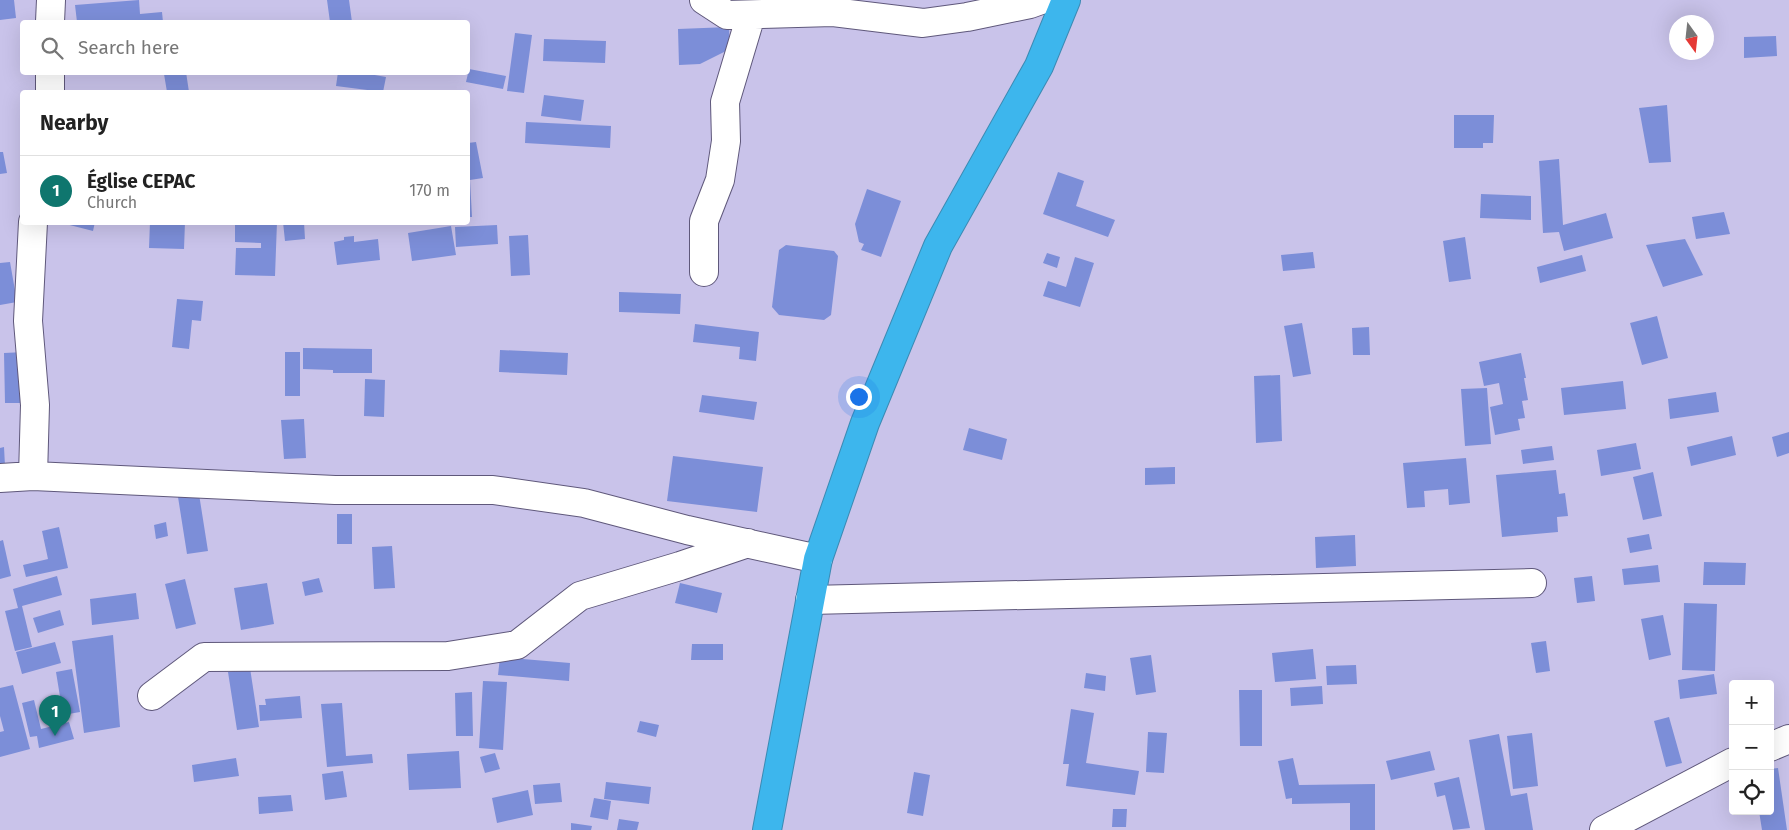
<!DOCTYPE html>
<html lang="en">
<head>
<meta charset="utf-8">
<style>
  body { margin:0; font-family:"Fira Sans",sans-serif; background:#f6f6f6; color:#222 }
  .controls { position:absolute; right:15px; bottom:15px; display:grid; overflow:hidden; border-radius:5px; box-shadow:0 5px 20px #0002 }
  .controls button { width:45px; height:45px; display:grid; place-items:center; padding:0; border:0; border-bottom:1px solid #e0e0e0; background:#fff; color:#222; font:25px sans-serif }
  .compass { position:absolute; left:1669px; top:15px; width:45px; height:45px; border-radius:50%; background:#fff; box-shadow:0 5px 20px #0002; rotate:165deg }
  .you { position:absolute; left:858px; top:396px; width:18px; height:18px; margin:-12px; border:4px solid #fff; border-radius:50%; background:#1a73e8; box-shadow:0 0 0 8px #1a73e833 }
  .badge { display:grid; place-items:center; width:32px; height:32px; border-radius:50%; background:#0f766e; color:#fff; font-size:16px; font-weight:700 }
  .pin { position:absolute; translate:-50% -41px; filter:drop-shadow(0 1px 2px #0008) }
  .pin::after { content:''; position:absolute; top:26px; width:18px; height:15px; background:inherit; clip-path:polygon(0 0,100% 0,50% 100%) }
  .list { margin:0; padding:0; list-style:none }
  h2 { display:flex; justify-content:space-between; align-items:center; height:65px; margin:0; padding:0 20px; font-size:21px }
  h2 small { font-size:16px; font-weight:400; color:#767676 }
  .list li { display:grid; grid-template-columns:32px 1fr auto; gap:15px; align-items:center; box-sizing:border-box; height:70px; padding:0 20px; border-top:1px solid #e0e0e0 }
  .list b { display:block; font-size:19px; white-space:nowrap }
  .list p { margin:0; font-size:16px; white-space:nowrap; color:#767676 }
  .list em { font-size:16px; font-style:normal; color:#767676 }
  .icon { flex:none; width:28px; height:28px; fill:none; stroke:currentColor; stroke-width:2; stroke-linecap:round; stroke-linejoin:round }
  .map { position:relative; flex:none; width:1789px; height:830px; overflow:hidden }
  .search { position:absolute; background:#fff; box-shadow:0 5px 20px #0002; left:20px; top:20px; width:450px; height:55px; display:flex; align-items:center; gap:12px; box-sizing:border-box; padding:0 18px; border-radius:5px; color:#767676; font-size:19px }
  .panel { position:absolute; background:#fff; box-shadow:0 5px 20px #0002; left:20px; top:90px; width:450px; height:135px; border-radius:5px }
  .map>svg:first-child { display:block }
  .building { fill:#7c8ed8 }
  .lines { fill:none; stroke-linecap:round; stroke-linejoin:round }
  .minor-casing { stroke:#5f587b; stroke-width:30 }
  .highway-casing { stroke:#3c8ab3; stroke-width:30 }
  .minor { stroke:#fff; stroke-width:28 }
  .highway { stroke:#3db6ed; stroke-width:28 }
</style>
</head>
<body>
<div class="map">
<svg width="1789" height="830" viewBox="0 0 1789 830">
  <rect width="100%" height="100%" fill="#c9c3ea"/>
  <path class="building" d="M0,0H14L16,18L0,20Z
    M139,0L140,14L162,12L163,22H77L75,5Z
    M327,0H349L352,22H330Z
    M729,27L730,49L700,64L679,65L678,29Z
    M515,33L532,35L524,93L507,91Z
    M1776,36L1777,56L1744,58V37Z
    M544,39L606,41L605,63L543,61Z
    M469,69L506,76L503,89L466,82Z
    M176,72H186L189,92H167L164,74Z
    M338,72H358L386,77L383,92L336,86Z
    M544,95L584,100L581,121L541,116Z
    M1667,105L1671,162L1649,163L1639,108Z
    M1454,115H1494L1493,143H1483V148H1454Z
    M526,122L611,126L610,148L525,143Z
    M476,142L483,178L470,180L472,217H468V143Z
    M0,152H3L7,173L0,174Z
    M1559,159L1563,225L1606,213L1613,238L1564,251L1559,232L1543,233L1539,161Z
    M1058,172L1084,181L1076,206L1115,220L1108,237L1043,214Z
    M867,189L901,201L881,257L861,250L864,244L859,242L855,224Z
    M1481,194L1531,196V220L1480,218Z
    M1724,212L1730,234L1696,239L1692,217Z
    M58,222H95L93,231Z
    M150,222H185L184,249L149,248Z
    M235,222H277L275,276L235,275L236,248H261V243L235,242Z
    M283,222H304L305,239L285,241Z
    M497,225L498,244L456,247L455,227Z
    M451,226L456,255L412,261L408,233Z
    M528,235L530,275L511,276L509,236Z
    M354,236V242L378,239L380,260L337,265L334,242L344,240V237Z
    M1465,237L1471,279L1449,282L1443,241Z
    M1685,239L1703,275L1663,287L1646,245Z
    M786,245L834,251L838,256L831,315L824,320L779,315L772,307L779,250Z
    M1313,252L1315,268L1283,271L1281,255Z
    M1047,253L1060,257L1057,268L1043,263Z
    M1582,255L1586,271L1540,283L1537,267Z
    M1075,257L1094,263L1080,307L1043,296L1048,281L1066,287Z
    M10,262L17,302L0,305V263Z
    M619,292L681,294L680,314L619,312Z
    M177,299L203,301L201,321L192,320L189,349L172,347Z
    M1657,316L1668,358L1642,365L1630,323Z
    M1302,323L1311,374L1293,377L1284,326Z
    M695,324L759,332L756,361L739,359L740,347L693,342Z
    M1369,327L1370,355H1353L1352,328Z
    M303,348L372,349V373H333V370L303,369Z
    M500,350L568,353L567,375L499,372Z
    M25,352L26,403H5L4,353Z
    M285,352H300V396H285Z
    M1521,353L1526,378H1524L1528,400L1522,401L1525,418L1518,419L1520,430L1495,435L1490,407L1503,404L1499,383L1484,386L1479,362Z
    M1280,375L1282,441L1256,443L1254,376Z
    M365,379L385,380L384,417L364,416Z
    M1623,381L1626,409L1564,415L1561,388Z
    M1487,388L1491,444L1465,446L1461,389Z
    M1716,392L1719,412L1670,419L1668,399Z
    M702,395L757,402L754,420L699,412Z
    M304,419L306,458L284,459L281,420Z
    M969,428L1007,439L1002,460L963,450Z
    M1789,432V453L1777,457L1772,437Z
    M1732,436L1736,455L1691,466L1687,447Z
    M1636,443L1641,469L1601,476L1597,450Z
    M1552,446L1554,460L1523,464L1521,450Z
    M4,447L5,466H0V448Z
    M673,456L763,467L757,512L667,501Z
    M1466,458L1470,503L1449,505L1448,489L1424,491L1425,507L1407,508L1403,463Z
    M1175,467V484L1145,485V468Z
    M1556,470L1559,494L1565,493L1568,516L1557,517L1558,532L1502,537L1496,475Z
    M1653,472L1662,516L1643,520L1633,477Z
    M199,494L208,551L187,554L178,497Z
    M337,514H352V544H337Z
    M166,522L168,536L156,539L154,525Z
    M59,527L68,568L26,577L23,565L48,559L42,531Z
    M1649,534L1652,549L1630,553L1627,538Z
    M1355,535L1356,566L1316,568L1315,537Z
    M3,540L11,576L0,579V541Z
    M392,546L395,588L374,589L372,547Z
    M1704,562L1746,563L1745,585H1703Z
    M1658,565L1660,582L1624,585L1622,569Z
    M57,576L62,595L22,606L32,647L15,651L5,611L18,608L13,589Z
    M1592,576L1595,601L1577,603L1574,578Z
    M319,578L323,592L305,596L302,582Z
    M185,579L196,624L176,629L165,584Z
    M267,583L274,624L241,630L234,588Z
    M680,583L722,593L717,613L675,603Z
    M136,593L139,619L92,625L90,599Z
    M1684,603L1717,604L1715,671L1682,670Z
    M60,610L64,625L38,633L33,618Z
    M1663,615L1671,655L1649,660L1641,619Z
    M113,635L120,727L84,733L72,641Z
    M1546,641L1550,671L1536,673L1531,643Z
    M55,642L61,663L22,674L16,652Z
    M692,644H723V660H691Z
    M1313,649L1316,679L1275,682L1272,653Z
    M1151,655L1156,692L1136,695L1130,658Z
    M500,657L570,663L569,681L498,675Z
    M1356,665L1357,684L1327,685L1326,666Z
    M250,668L259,727L237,730L228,672Z
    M72,669L80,712L63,715L56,672Z
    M1086,673L1106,676L1105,691L1084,688Z
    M1714,674L1717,694L1680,699L1678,680Z
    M483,681L507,682L503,750L479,748Z
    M13,685L30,749L0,757V732L4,731L0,716V688Z
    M1322,686L1323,704L1291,706L1290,688Z
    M1239,690H1262V746H1240Z
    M472,692L473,736H456L455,693Z
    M300,696L302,718L260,721L259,705H266L265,699Z
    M34,700L41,729L69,722L74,739L39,748L37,736L30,737L22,703Z
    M342,703L346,756L372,754L373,763L327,767L321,704Z
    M1071,709L1094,713L1086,763L1139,771L1135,795L1066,786L1069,764H1063Z
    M1669,717L1682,763L1666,767L1654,721Z
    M640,721L659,725L656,737L637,732Z
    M1148,732L1167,733L1164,773L1146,772Z
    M1532,733L1538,786L1513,789L1507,736Z
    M1499,734L1511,796L1527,793L1533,830H1485L1469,740Z
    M459,751L461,788L409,790L407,754Z
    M1430,751L1435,770L1391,780L1386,761Z
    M495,753L500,769L485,773L480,757Z
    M236,758L239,776L194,782L192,765Z
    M1293,758L1299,785L1375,784V830H1350V803L1292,804V798L1286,799L1278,761Z
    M1778,768L1787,830H1762L1759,811H1770V769Z
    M343,771L347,797L325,800L322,774Z
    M914,772L930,775L923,816L907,813Z
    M1459,777L1470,828L1453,830L1445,795L1437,797L1434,783Z
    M606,782L651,787L649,804L604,799Z
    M560,783L562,802L535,804L533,785Z
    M528,790L533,815L497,823L492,798Z
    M291,795L293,811L259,814L258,797Z
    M594,798L611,801L608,820L590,817Z
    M1113,809H1127L1126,827H1112Z
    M619,819L639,822L637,830H617Z
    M571,823L592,826L591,830H571Z"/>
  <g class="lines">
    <g class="minor-casing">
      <path id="minor" d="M704,0L727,15L833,12L923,23L967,17L1030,4L1041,0
        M50,22L51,0
        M50,72V92
        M33,222L28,321L35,405L33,476
        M704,272V221L720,180L726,141L725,102L751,15
        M0,478L33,476L335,490H493L584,503L687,530L818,559
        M810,600L1532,583
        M152,696L204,657L448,656L517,645L580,596L680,566L748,543
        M1770,747L1789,739
        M1604,830L1733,762"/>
    </g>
    <g class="highway-casing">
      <path id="highway" d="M767,830L818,559L865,423L938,246L1039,66L1066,0"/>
    </g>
    <use href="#minor" class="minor"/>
    <use href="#highway" class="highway"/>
  </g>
</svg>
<div class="controls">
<button>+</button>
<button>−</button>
<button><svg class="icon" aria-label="locate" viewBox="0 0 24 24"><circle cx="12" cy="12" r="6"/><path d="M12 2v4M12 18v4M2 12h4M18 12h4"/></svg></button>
</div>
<svg class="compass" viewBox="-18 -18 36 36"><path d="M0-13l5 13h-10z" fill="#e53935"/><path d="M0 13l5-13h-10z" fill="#767676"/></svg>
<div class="you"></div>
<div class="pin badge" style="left:55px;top:736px">1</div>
<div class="search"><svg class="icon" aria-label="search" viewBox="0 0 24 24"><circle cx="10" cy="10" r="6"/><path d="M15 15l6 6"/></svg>Search here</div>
<section class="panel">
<h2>Nearby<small></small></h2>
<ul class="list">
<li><span class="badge">1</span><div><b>Église CEPAC</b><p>Church</p></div><em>170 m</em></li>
</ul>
</section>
</div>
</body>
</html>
